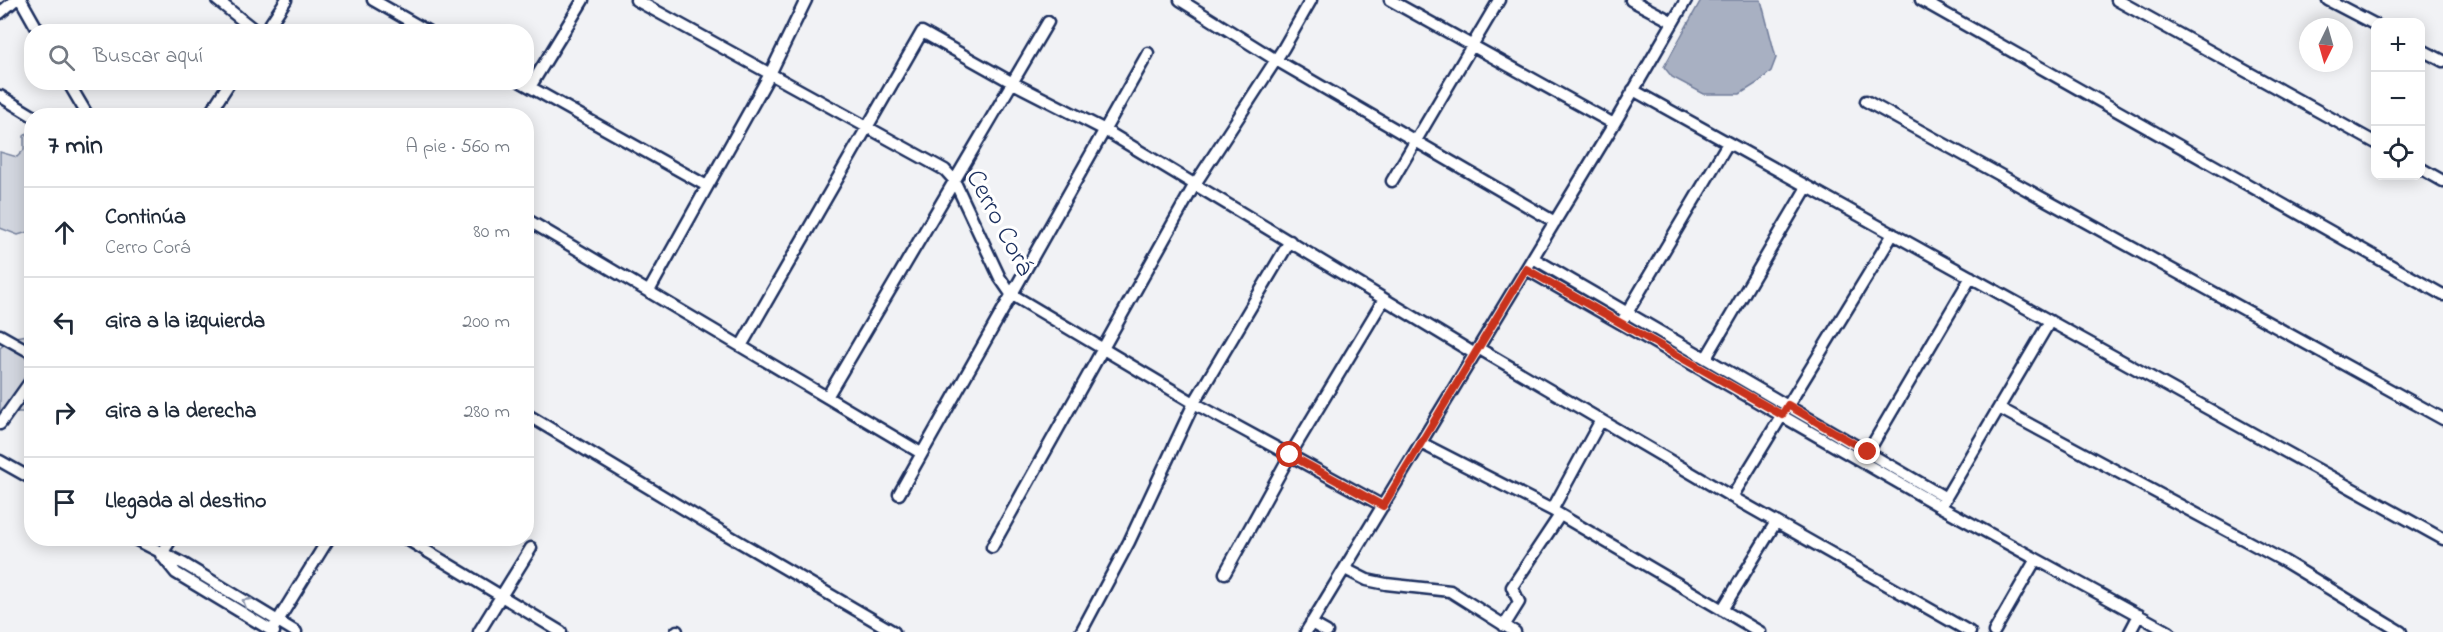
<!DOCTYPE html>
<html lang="es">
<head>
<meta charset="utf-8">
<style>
  body { margin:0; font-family:"Indie Flower",sans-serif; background:#f2f2f3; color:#1f2937 }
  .controls { position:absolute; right:18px; top:18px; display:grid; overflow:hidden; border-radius:12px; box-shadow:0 3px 15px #0003 }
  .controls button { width:54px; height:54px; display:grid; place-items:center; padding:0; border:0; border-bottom:2px solid #e0e1e3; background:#fff; color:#1f2937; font:30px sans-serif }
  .compass { position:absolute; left:2299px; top:18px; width:54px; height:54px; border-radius:50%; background:#fff; box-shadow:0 3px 15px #0003; rotate:185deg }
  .stop { position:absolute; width:18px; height:18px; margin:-14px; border:4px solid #c8321e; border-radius:50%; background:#fff }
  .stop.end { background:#c8321e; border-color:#fff; box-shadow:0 2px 6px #0008 }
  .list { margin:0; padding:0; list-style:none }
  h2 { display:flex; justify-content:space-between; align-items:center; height:78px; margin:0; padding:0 24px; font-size:26px }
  h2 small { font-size:20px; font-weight:400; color:#747a83 }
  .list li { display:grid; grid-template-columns:39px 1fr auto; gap:18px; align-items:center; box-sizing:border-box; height:90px; padding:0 24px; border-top:2px solid #e0e1e3 }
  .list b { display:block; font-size:22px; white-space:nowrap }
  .list p { margin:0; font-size:20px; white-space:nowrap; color:#747a83 }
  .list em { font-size:20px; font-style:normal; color:#747a83 }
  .icon { flex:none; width:33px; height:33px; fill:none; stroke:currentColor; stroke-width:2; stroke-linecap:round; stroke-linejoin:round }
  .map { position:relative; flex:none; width:2443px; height:632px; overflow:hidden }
  .search { position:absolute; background:#fff; box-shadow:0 3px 15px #0003; left:24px; top:24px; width:510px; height:66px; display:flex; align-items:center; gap:15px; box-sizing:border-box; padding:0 21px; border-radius:24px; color:#747a83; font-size:22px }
  .panel { position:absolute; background:#fff; box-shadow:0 3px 15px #0003; left:24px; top:108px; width:510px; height:438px; border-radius:24px }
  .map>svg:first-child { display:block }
  .green { fill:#d2d6df; stroke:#76829e; stroke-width:1.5 }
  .water { fill:#a8b0c2; stroke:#707c9a; stroke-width:1.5 }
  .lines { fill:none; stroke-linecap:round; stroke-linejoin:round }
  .minor-casing { stroke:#1b2f5e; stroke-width:15 }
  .minor { stroke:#fff; stroke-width:10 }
  .oneway { stroke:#8d97ae }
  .route { stroke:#c8321e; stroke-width:8 }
  .labels { text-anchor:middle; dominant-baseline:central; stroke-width:6; stroke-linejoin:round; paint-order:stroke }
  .street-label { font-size:27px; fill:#1b2f5e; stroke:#fff }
</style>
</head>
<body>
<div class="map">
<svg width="2443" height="632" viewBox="0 0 2443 632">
  <rect width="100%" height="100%" fill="#f1f2f5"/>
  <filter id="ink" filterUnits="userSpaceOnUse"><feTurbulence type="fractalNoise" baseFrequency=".0167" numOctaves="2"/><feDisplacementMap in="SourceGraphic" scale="12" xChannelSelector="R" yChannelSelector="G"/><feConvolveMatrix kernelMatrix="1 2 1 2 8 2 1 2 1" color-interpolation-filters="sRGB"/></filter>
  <g filter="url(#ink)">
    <path class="green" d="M31,130V231L18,235L0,228V152L17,157L24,150V136Z
      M31,319V398L23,412H0V348L15,337L28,335Z"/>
    <path class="water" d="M1701,0H1761L1776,58L1771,71L1759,82L1740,94H1704L1672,77L1664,67Z"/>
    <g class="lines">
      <g class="minor-casing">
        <path id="minor" d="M21,0L39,32
          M217,0L257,32
          M373,0L429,32
          M636,0L945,170L954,180L1000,278L1011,294L1194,403L1383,506
          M1180,0L1276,60L1555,222
          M1390,0L1614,124
          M1631,0L1673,22
          M1921,0L2443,295
          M2117,0L2376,143
          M2328,0L2376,25
          M0,13L15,0
          M265,32L286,0
          M2420,49L2443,61
          M68,82L88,116
          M521,82L707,186
          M530,87L583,0
          M1633,90L2443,539
          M0,96L33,116
          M1866,101L2443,419
          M208,116L230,82
          M2420,168L2443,181
          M1392,181L1499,0
          M526,219L921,453
          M1533,258L1946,498
          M1526,269L1941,507L2169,632
          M649,291L770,74L806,0
          M1624,318L1728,143
          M0,335L32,353
          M741,346L922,32L1013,83L1103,129L1475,354
          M1478,348L1732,497L1970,632
          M1706,358L1807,187
          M827,397L1048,22
          M1999,408L2284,561L2401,632
          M526,414L719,530L894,632
          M0,424L32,379
          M1421,443L1552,510L1760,632
          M1868,452L1971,277
          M0,461L32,479
          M899,494L1148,53
          M1732,497L1893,234
          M1942,504L2050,321
          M1552,510L1601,420
          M133,538L184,564L296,632
          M405,538L561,632
          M992,547L1195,184L1283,49L1311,0
          M161,555L172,538
          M163,557L176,573L274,632
          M1345,569L1367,580L1386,584L1450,591L1515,632
          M1225,573L1290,455L1384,299
          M1722,610L1776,522
          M1311,623L1327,632
          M1504,626L1519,602L1512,587L1560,515
          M274,627L329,538
          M479,632L531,548
          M676,632L677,631
          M1081,632L1129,542L1194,403L1290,241
          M1306,632L1614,124L1686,0
          M1994,632L2036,559
          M2130,632L2139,615"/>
      </g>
      <use href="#minor" class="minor"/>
    </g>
    <defs><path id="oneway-chevron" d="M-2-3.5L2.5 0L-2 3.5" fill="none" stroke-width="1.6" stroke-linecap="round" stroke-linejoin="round" transform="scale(1.5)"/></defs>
    <use class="oneway" href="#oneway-chevron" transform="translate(246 602) rotate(-149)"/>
  </g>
  <g class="lines" filter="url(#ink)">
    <path class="route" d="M1290,455L1383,506L1526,269L1782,415L1788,405L1868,452"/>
  </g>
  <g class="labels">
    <g class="street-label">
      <text transform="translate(999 223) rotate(62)">Cerro Corá</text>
    </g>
  </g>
</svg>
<div class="controls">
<button>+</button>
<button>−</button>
<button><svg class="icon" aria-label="locate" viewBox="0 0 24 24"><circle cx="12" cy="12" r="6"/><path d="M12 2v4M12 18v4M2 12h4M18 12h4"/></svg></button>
</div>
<svg class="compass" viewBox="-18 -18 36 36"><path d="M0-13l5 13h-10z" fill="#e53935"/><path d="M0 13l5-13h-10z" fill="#747a83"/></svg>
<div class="stop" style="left:1290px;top:455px"></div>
<div class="stop end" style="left:1868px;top:452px"></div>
<div class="search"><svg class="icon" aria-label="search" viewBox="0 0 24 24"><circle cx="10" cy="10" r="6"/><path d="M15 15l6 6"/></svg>Buscar aquí</div>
<section class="panel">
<h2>7 min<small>A pie · 560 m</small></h2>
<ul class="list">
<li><svg class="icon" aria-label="ahead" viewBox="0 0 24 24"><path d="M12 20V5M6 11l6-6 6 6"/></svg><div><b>Continúa</b><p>Cerro Corá</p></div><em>80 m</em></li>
<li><svg class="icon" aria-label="left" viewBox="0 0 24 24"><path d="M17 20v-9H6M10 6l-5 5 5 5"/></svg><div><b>Gira a la izquierda</b></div><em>200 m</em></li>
<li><svg class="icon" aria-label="right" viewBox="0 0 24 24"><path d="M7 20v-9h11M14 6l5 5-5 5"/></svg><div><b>Gira a la derecha</b></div><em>280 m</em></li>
<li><svg class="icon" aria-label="arrive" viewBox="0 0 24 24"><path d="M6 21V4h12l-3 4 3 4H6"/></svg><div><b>Llegada al destino</b></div></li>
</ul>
</section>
</div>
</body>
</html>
